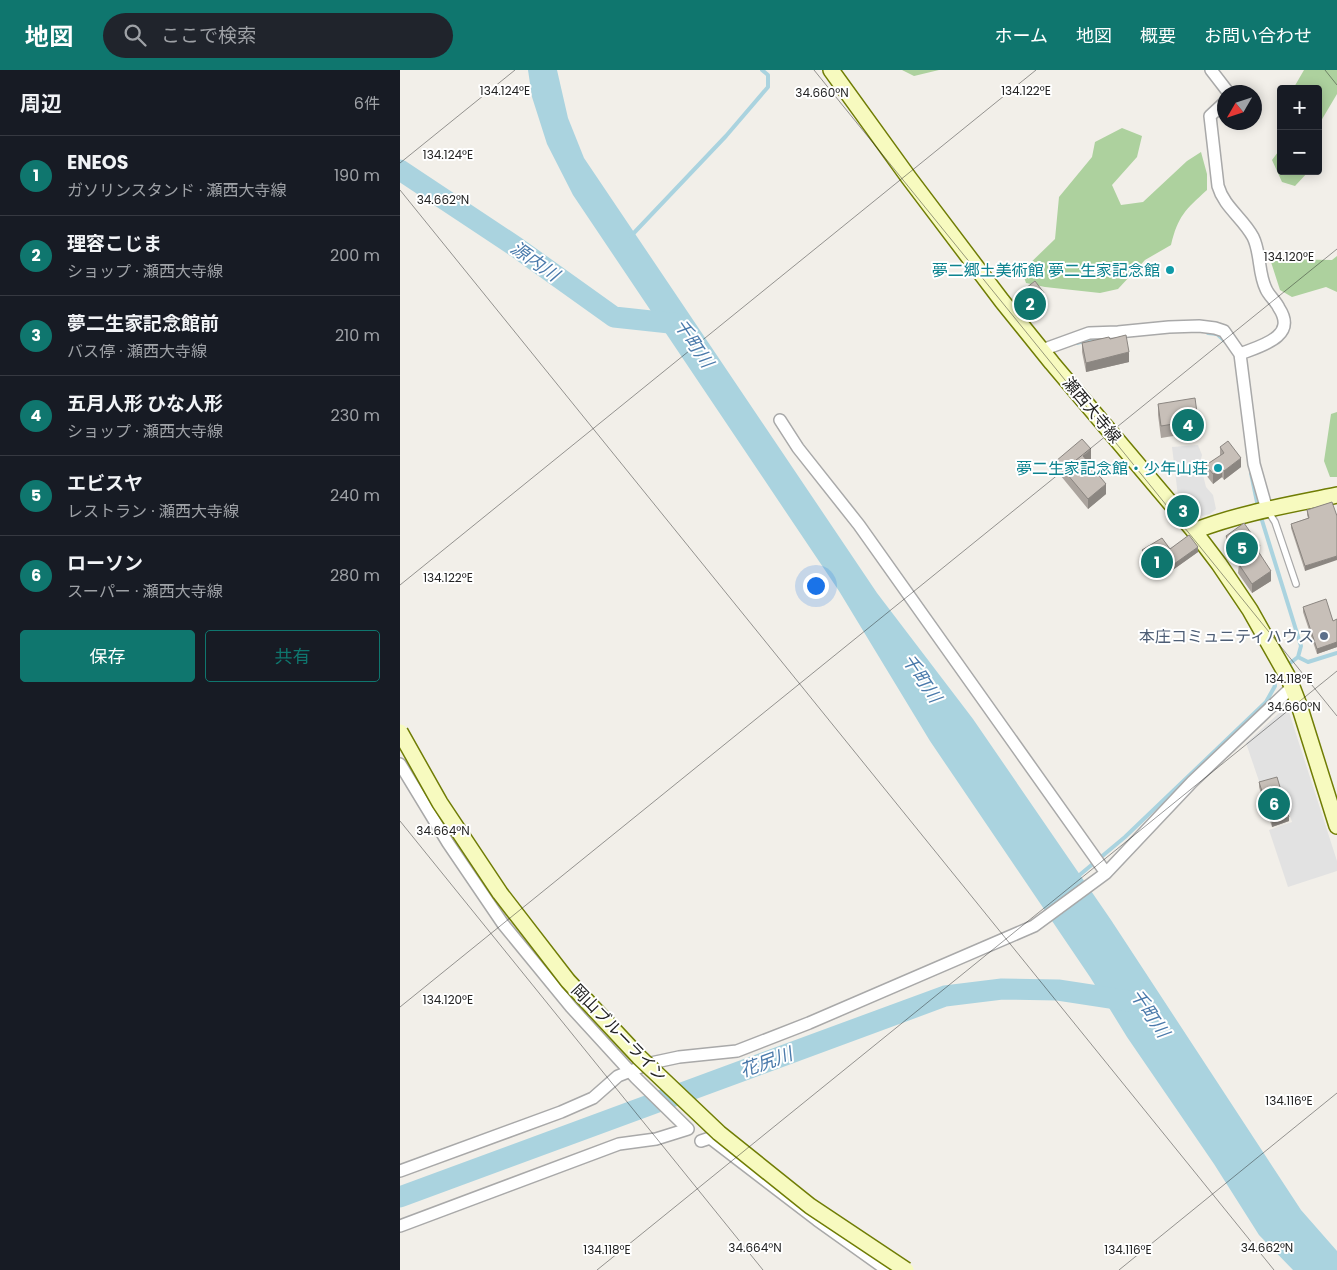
<!DOCTYPE html>
<html lang="ja">
<head>
<meta charset="utf-8">
<style>
  body { margin:0; font-family:Poppins,"Noto Sans JP",sans-serif; background:#20242c; color:#f1f3f6 }
  .controls { position:absolute; right:15px; top:15px; display:grid; overflow:hidden; border-radius:5px; box-shadow:0 2px 12px #0003 }
  .controls button { width:45px; height:45px; display:grid; place-items:center; padding:0; border:0; border-bottom:1px solid #363941; background:#171b24; color:#f1f3f6; font:25px sans-serif }
  .compass { position:absolute; left:817px; top:15px; width:45px; height:45px; border-radius:50%; background:#171b24; box-shadow:0 2px 12px #0003; rotate:231deg }
  .you { position:absolute; left:415px; top:515px; width:18px; height:18px; margin:-12px; border:4px solid #fff; border-radius:50%; background:#1a73e8; box-shadow:0 0 0 8px #1a73e833 }
  .badge { display:grid; place-items:center; width:32px; height:32px; border-radius:50%; background:#0f766e; color:#fff; font-size:16px; font-weight:700 }
  .pin { position:absolute; translate:-50% -50%; border:2px solid #fff; box-shadow:0 1px 5px #0006 }
  .list { margin:0; padding:0; list-style:none }
  h2 { display:flex; justify-content:space-between; align-items:center; height:65px; margin:0; padding:0 20px; font-size:21px }
  h2 small { font-size:16px; font-weight:400; color:#9ea1a6 }
  .list li { display:grid; grid-template-columns:32px 1fr auto; gap:15px; align-items:center; box-sizing:border-box; height:80px; padding:0 20px; border-top:1px solid #363941 }
  .list b { display:block; font-size:19px; white-space:nowrap }
  .list p { margin:0; font-size:16px; white-space:nowrap; color:#9ea1a6 }
  .list em { font-size:16px; font-style:normal; color:#9ea1a6 }
  .actions { display:flex; gap:10px; padding:15px 20px }
  .actions a { flex:1; padding:11px 0; border:1px solid #0f766e; border-radius:5px; text-align:center; font-size:18px; color:#0f766e }
  .actions .main { background:#0f766e; color:#fff }
  .icon { flex:none; width:28px; height:28px; fill:none; stroke:currentColor; stroke-width:2; stroke-linecap:round; stroke-linejoin:round }
  .map { position:relative; flex:none; width:937px; height:1200px; overflow:hidden }
  header { display:flex; align-items:center; gap:30px; box-sizing:border-box; height:70px; padding:0 25px; background:#0f766e; color:#fff }
  header strong { font-size:24px }
  nav { display:flex; gap:28px; margin-inline-start:auto; font-size:18px }
  .search { width:350px; height:45px; background:#20242c; display:flex; align-items:center; gap:12px; box-sizing:border-box; padding:0 18px; border-radius:28px; color:#9ea1a6; font-size:19px }
  main { display:flex }
  aside { flex:1; background:#171b24 }
  .map>svg:first-child { display:block }
  .forest { fill:#add19e }
  .parking { fill:#e2e2e2 }
  .water { fill:#aad3df }
  .lines { fill:none; stroke-linecap:round; stroke-linejoin:round }
  .stream { stroke:#aad3df; stroke-width:4 }
  .river { stroke:#aad3df; stroke-width:21 }
  .service-casing { stroke:#a9a9a9; stroke-width:8 }
  .minor-casing { stroke:#a9a9a9; stroke-width:14 }
  .secondary-casing { stroke:#707d05; stroke-width:18 }
  .service { stroke:#fff; stroke-width:5.5 }
  .minor { stroke:#fff; stroke-width:11 }
  .secondary { stroke:#f7fabf; stroke-width:15 }
  .secondary-bridge-casing { stroke:#707d05; stroke-width:18; stroke-linecap:butt }
  .secondary-bridge { stroke:#f7fabf; stroke-width:15 }
  .wall { fill:#aba49e }
  .shaded-wall { fill:#8b8681 }
  .building { fill:#c7bfb8; stroke:#8b8681 }
  .ticks { fill:none; stroke:#222; stroke-width:1; stroke-opacity:0.45 }
  .culture-dot { fill:#0f9aa8; stroke:#fff; stroke-width:2 }
  .service-dot { fill:#5c6f8a; stroke:#fff; stroke-width:2 }
  .labels { text-anchor:middle; dominant-baseline:central; stroke-width:4; stroke-linejoin:round; paint-order:stroke }
  .culture-label { font-size:16px; fill:#0d838f; stroke:#fff; text-anchor:end }
  .street-label { font-size:16px; fill:#222; stroke:#fff }
  .service-label { font-size:16px; fill:#4e5e75; stroke:#fff; text-anchor:end }
  .water-label { font-size:18px; font-style:italic; fill:#4a7aab; stroke:#fff }
  .ticks-label { font-size:12px; text-anchor:middle; fill:#222; stroke:#fff; stroke-width:4; stroke-linejoin:round; paint-order:stroke }
</style>
</head>
<body>
<header>
<strong>地図</strong>
<div class="search"><svg class="icon" aria-label="search" viewBox="0 0 24 24"><circle cx="10" cy="10" r="6"/><path d="M15 15l6 6"/></svg>ここで検索</div>
<nav><a>ホーム</a><a>地図</a><a>概要</a><a>お問い合わせ</a></nav>
</header>
<main>
<aside>
<h2>周辺<small>6件</small></h2>
<ul class="list">
<li><span class="badge">1</span><div><b>ENEOS</b><p>ガソリンスタンド · 瀬西大寺線</p></div><em>190 m</em></li>
<li><span class="badge">2</span><div><b>理容こじま</b><p>ショップ · 瀬西大寺線</p></div><em>200 m</em></li>
<li><span class="badge">3</span><div><b>夢二生家記念館前</b><p>バス停 · 瀬西大寺線</p></div><em>210 m</em></li>
<li><span class="badge">4</span><div><b>五月人形 ひな人形</b><p>ショップ · 瀬西大寺線</p></div><em>230 m</em></li>
<li><span class="badge">5</span><div><b>エビスヤ</b><p>レストラン · 瀬西大寺線</p></div><em>240 m</em></li>
<li><span class="badge">6</span><div><b>ローソン</b><p>スーパー · 瀬西大寺線</p></div><em>280 m</em></li>
</ul>
<div class="actions"><a class="main">保存</a><a>共有</a></div>
</aside>
<div class="map">
<svg width="937" height="1200" viewBox="0 0 937 1200">
  <rect width="100%" height="100%" fill="#f2efe9"/>
  <path class="forest" d="M502,0H539L514,6Z
    M904,0H937V24L918,56V19H893Z
    M722,58L742,66L737,87L712,115L721,135L743,132L787,91L801,82L807,104V120C785,140 778,146 771,175L745,190L718,219L700,223L645,217L626,213L622,201L655,169L659,127L692,87L695,72Z
    M881,78V101H909L895,116L882,112L872,90Z
    M937,186V222L926,217L892,227L880,220L871,192L880,189L932,190Z
    M937,342V407H930L924,391L931,344Z"/>
  <path class="parking" d="M798,375L802,385L800,393L806,417L813,425L816,439L810,444L803,446L793,445L778,426L772,377Z
    M887,636L937,791V801L888,817L869,760L892,752L878,709L860,714L846,673Z"/>
  <path class="water" d="M128,0H157L168,48L184,88L477,523L573,649L711,850L901,1140L937,1181V1200H893L859,1165L814,1094L727,967L690,907L530,671L439,521L173,125L147,74L132,27Z"/>
  <g class="lines">
    <path class="stream" d="M231,166L326,66L368,17V5L362,0
      M808,263L817,264L826,272
      M677,273L697,267
      M851,403L858,437
      M860,444L901,576L898,587L885,597
      M898,587L908,592L937,583
      M676,808L725,767L866,632L875,616L873,606L880,601"/>
    <path class="river" d="M0,100L116,177L214,247L279,254
      M0,1127L545,926L602,919L658,920L730,931"/>
    <g class="service-casing">
      <path id="service" d="M868,441L875,452L896,514"/>
    </g>
    <g class="minor-casing">
      <path id="minor" d="M811,0L828,22
        M824,33L810,46L818,116C824,137 843,148 853,167C861,183 858,203 866,219C869,226 876,231 879,238C898,267 860,276 840,284L854,394L867,440
        M642,280L689,263L718,262L769,257L799,256L815,258L824,261L840,284
        M380,350L398,378L459,455L706,803L792,712L892,617
        M0,694L48,773L103,854L171,937L236,1008L288,1059
        M301,1071L310,1068L417,1150L487,1200
        M0,1101L161,1042L193,1028L218,1006L251,993L279,987L337,981L409,953L634,856L706,803
        M0,1156L219,1074L256,1069L288,1059"/>
    </g>
    <g class="secondary-casing">
      <path id="secondary" d="M431,0L509,108L602,231L652,293L794,461L819,494L850,540L889,609L899,635L937,756
        M794,461C840,443 889,435 937,425"/>
    </g>
    <use href="#service" class="service"/>
    <use href="#minor" class="minor"/>
    <use href="#secondary" class="secondary"/>
    <g class="secondary-bridge-casing">
      <path id="secondary-bridge" d="M0,662L40,733L100,823L168,911L239,987L319,1063L410,1136L506,1200"/>
    </g>
    <use href="#secondary-bridge" class="secondary-bridge"/>
  </g>
  <path class="wall" d="M617,225L644,233L627,247L617,234Z
    M710,269L729,292L686,302L682,282V273Z
    M758,334L798,350V362L761,368L758,345Z
    M820,377L841,397L824,410L822,407L813,414L806,405V395L820,386Z
    M691,389L687,392L706,424L688,439L656,400V391Z
    M932,432L905,501L891,458V454L908,448L907,445V440Z
    M826,466L860,484L871,511L852,523L838,503L839,493L826,476Z
    M770,479L798,482L760,509L742,485V480Z
    M903,537L933,551L937,549V577L917,584L903,542Z
    M859,712L889,751L872,757L859,717Z"/>
  <path class="shaded-wall" d="M644,223V233L627,247V237Z
    M729,282V292L686,302V293Z
    M691,379V389L683,395V386Z
    M841,388V397L824,410V401Z
    M822,398V407L813,414V404Z
    M706,414V424L688,439V429Z
    M860,476V485L856,478Z
    M798,477V482L760,509V504Z
    M937,486V490L905,501V496Z
    M871,501V511L852,523V514Z
    M937,572V577L917,584V579Z
    M889,747V751L872,757V752Z"/>
  <path class="building" d="M635,211L644,223L627,237L617,225Z
    M726,265L729,282L686,293L682,273L709,267L710,269Z
    M795,328L798,350L761,356L758,334Z
    M682,369L691,379L683,386L706,414L688,429L656,391Z
    M828,371L841,388L824,401L822,398L813,404L806,395L824,383L820,377Z
    M932,432L937,446V486L905,496L891,454L909,448L907,440Z
    M844,453L860,476L856,478L871,501L852,514L838,493L843,490L826,466Z
    M789,465L798,477L760,504L742,480L762,468L770,479Z
    M926,529L933,551L937,549V572L917,579L903,537Z
    M877,707L889,747L872,752L859,712Z"/>
  <path class="ticks" d="M414,0L937,646M925,0L937,15M0,93L115,0M0,120L874,1200M0,515L636,0M0,751L363,1200M0,937L937,179M197,1200L937,601M719,1200L937,1023"/>
  <g class="culture-dot">
    <circle cx="770" cy="200" r="5"/>
    <circle cx="818" cy="398" r="5"/>
  </g>
  <circle class="service-dot" cx="924" cy="566" r="5"/>
  <g class="labels">
    <g class="culture-label">
      <text x="760" y="200">夢二郷土美術館 夢二生家記念館</text>
      <text x="808" y="398">夢二生家記念館・少年山荘</text>
    </g>
    <g class="street-label">
      <text transform="translate(692 340) rotate(50)">瀬西大寺線</text>
      <text transform="translate(219 963) rotate(46)">岡山ブルーライン</text>
    </g>
    <g class="service-label">
      <text x="914" y="566">本庄コミュニティハウス</text>
    </g>
    <g class="water-label">
      <text transform="translate(135 191) rotate(35)">源内川</text>
      <text transform="translate(294 273) rotate(56)">千町川</text>
      <text transform="translate(522 608) rotate(56)">千町川</text>
      <text transform="translate(750 943) rotate(56)">千町川</text>
      <text transform="translate(366 992) rotate(-20)">花尻川</text>
    </g>
  </g>
  <g class="ticks-label">
    <text x="105" y="25">134.124°E</text>
    <text x="626" y="25">134.122°E</text>
    <text x="422" y="27">34.660°N</text>
    <text x="48" y="89">134.124°E</text>
    <text x="43" y="134">34.662°N</text>
    <text x="889" y="191">134.120°E</text>
    <text x="48" y="512">134.122°E</text>
    <text x="889" y="613">134.118°E</text>
    <text x="894" y="641">34.660°N</text>
    <text x="43" y="765">34.664°N</text>
    <text x="48" y="934">134.120°E</text>
    <text x="889" y="1035">134.116°E</text>
    <text x="355" y="1182">34.664°N</text>
    <text x="867" y="1182">34.662°N</text>
    <text x="207" y="1184">134.118°E</text>
    <text x="728" y="1184">134.116°E</text>
  </g>
</svg>
<div class="controls">
<button>+</button>
<button>−</button>
</div>
<svg class="compass" viewBox="-18 -18 36 36"><path d="M0-13l5 13h-10z" fill="#e53935"/><path d="M0 13l5-13h-10z" fill="#9ea1a6"/></svg>
<div class="you"></div>
<div class="pin badge" style="left:757px;top:492px">1</div>
<div class="pin badge" style="left:630px;top:234px">2</div>
<div class="pin badge" style="left:783px;top:441px">3</div>
<div class="pin badge" style="left:788px;top:355px">4</div>
<div class="pin badge" style="left:842px;top:478px">5</div>
<div class="pin badge" style="left:874px;top:734px">6</div>
</div>
</main>
</body>
</html>
